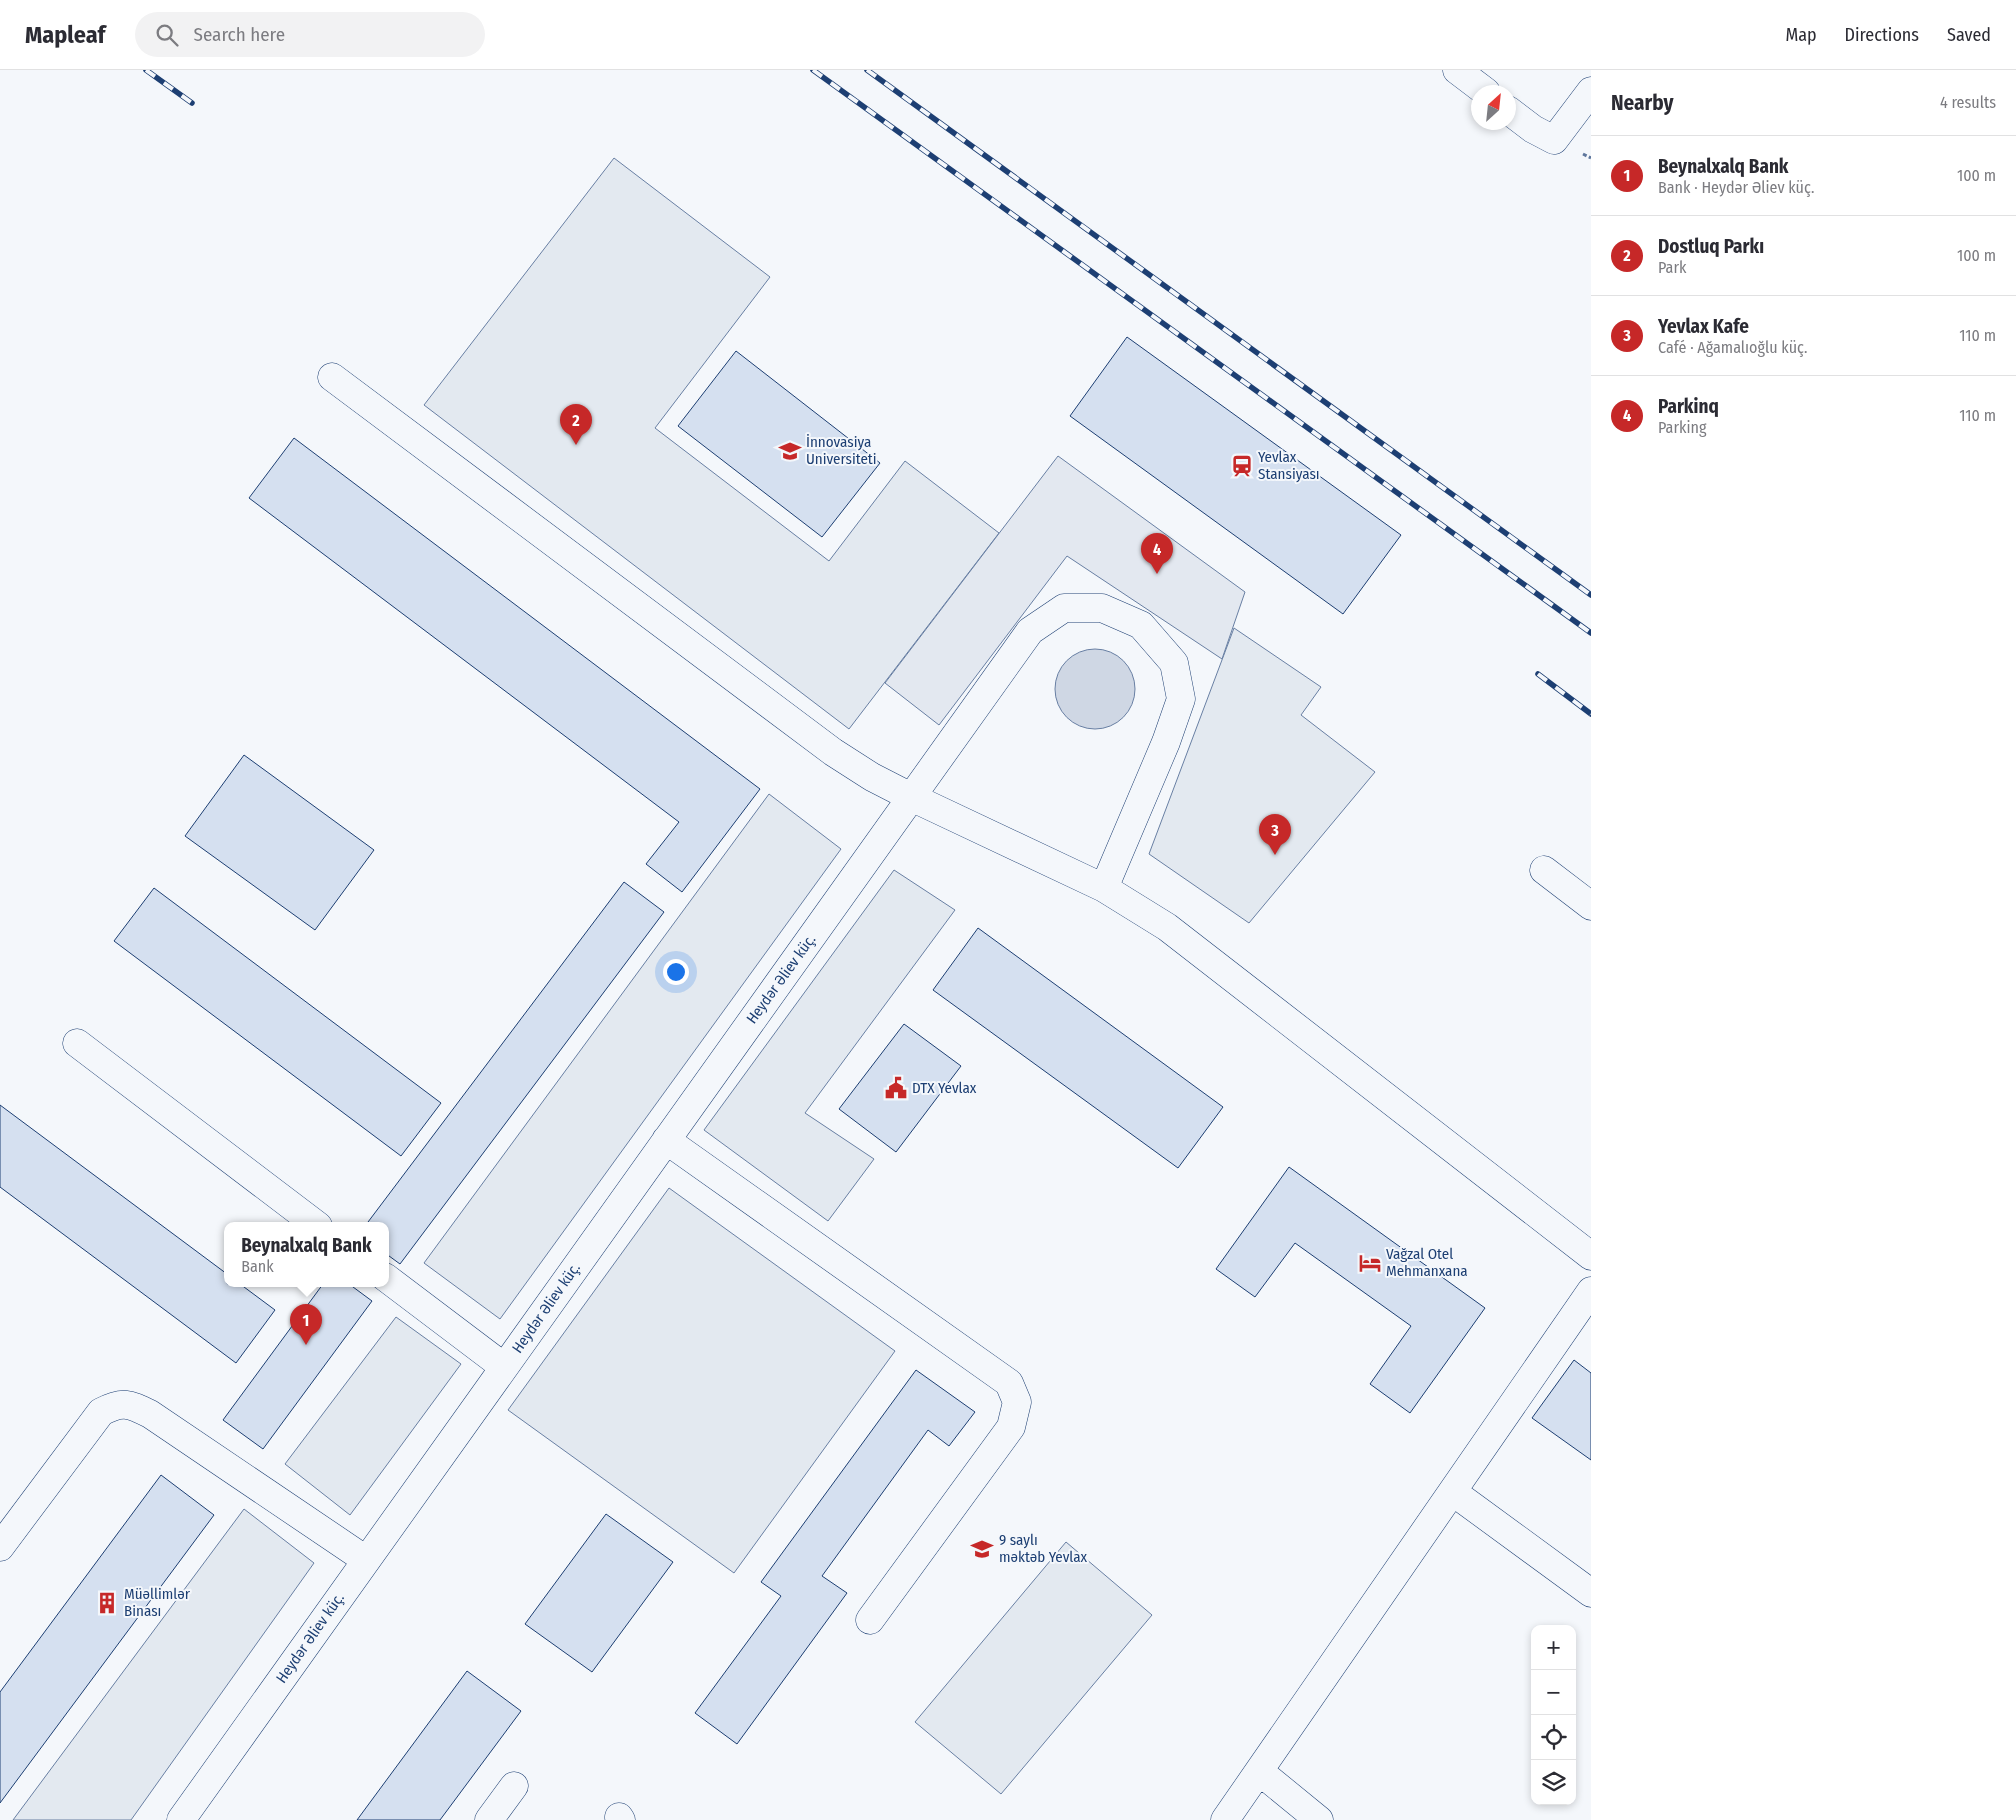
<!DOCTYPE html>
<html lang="en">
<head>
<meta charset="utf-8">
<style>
  body { margin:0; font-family:"Fira Sans Condensed",sans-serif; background:#f2f2f3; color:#2b2b33 }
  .controls { position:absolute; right:15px; bottom:15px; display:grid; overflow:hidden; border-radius:10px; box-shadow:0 2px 8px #0003 }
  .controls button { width:45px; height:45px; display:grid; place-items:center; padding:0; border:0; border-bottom:1px solid #e1e1e2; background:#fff; color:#2b2b33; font:25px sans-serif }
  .compass { position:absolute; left:1471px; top:15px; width:45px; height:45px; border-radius:50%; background:#fff; box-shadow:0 2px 8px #0003; rotate:27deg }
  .you { position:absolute; left:675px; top:901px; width:18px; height:18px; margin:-12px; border:4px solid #fff; border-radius:50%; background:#1a73e8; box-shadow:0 0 0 8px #1a73e833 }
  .badge { display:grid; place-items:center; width:32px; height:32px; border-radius:50%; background:#c62828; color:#fff; font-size:16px; font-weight:700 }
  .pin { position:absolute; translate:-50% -41px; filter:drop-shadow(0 1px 2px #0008) }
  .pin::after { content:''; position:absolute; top:26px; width:18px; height:15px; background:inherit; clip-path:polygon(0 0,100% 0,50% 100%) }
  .popup { position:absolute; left:224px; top:1152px; width:165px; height:65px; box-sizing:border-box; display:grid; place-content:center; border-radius:10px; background:#fff; filter:drop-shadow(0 1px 4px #0005); font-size:16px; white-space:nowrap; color:#7c7c81 }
  .popup b { font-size:19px; color:#2b2b33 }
  .popup::after { content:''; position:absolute; left:50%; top:100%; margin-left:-10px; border:10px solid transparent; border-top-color:#fff }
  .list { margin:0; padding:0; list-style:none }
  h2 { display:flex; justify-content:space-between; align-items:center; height:65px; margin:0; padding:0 20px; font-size:21px }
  h2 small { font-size:16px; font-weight:400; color:#7c7c81 }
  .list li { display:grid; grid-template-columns:32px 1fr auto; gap:15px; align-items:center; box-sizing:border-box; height:80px; padding:0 20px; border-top:1px solid #e1e1e2 }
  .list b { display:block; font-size:19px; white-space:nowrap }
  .list p { margin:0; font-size:16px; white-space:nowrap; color:#7c7c81 }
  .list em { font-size:16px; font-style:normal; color:#7c7c81 }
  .icon { flex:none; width:28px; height:28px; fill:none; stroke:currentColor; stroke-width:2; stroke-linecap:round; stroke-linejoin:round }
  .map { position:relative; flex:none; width:1591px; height:1750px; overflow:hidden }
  header { display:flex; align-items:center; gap:30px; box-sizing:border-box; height:70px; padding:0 25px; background:#fff; border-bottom:1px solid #e1e1e2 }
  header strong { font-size:24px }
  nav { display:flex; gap:28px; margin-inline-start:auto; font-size:18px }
  .search { width:350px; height:45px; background:#f2f2f3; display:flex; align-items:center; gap:12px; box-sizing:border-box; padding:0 18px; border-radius:28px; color:#7c7c81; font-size:19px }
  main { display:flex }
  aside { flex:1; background:#fff }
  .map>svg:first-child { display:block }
  .green { fill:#e3e9f0; stroke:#687fa3 }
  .parking { fill:#e3e8f0; stroke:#687fa3 }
  .water { fill:#cfd7e4; stroke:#687fa3 }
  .building { fill:#d5e0f0; stroke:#1d3f73 }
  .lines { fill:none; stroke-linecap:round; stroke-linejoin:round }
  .minor-casing { stroke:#1d3f73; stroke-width:29 }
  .path { stroke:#5e769c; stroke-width:3; stroke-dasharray:4 2.5; stroke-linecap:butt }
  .minor { stroke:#f4f7fb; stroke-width:28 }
  .rail-casing { stroke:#1d3f73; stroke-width:5.5 }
  .rail { stroke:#f4f7fb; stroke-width:4; stroke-dasharray:11; stroke-linecap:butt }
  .labels { text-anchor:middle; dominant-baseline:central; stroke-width:4; stroke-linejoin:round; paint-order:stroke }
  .poi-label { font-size:15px; fill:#1d3f73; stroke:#f4f7fb; text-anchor:start }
  .street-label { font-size:15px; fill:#1d3f73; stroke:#f4f7fb }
</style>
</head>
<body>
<header>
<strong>Mapleaf</strong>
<div class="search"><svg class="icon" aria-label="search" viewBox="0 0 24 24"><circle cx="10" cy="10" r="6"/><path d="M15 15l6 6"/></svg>Search here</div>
<nav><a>Map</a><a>Directions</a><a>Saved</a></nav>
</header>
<main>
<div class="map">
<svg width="1591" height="1750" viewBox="0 0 1591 1750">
  <rect width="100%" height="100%" fill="#f4f7fb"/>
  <path class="green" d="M614,88L770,207L655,358L829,491L905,391L999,463L849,659L424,335Z
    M1234,558L1321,617L1301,645L1375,702L1249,853L1149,784Z
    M769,724L841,779L500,1249L424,1193Z
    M894,800L955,840L805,1043L874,1089L828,1151L704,1060Z
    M669,1118L895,1281L734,1503L508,1340Z
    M396,1247L461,1294L350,1445L285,1394Z
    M244,1439L314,1493L131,1750H13Z
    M1066,1472L1152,1545L1001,1724L915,1652Z"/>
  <path class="parking" d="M1058,386L1245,522L1222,589L1067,486L939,655L885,613Z"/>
  <path class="water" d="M1055 619a40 40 0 1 1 80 0a40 40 0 1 1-80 0Z"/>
  <path class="building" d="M1127,267L1401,465L1343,544L1070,346Z
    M736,281L880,393L822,467L678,356Z
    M294,368L760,719L682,822L646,794L679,752L249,428Z
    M244,685L374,780L315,860L185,766Z
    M624,812L664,842L400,1194L385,1183V1156H365Z
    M154,818L441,1033L401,1086L114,871Z
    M978,858L1223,1037L1178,1098L933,920Z
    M904,954L961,996L896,1082L839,1039Z
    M0,1035L227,1204V1214H240L275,1240L236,1293L0,1117Z
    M1289,1097L1485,1238L1410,1343L1370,1314L1411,1256L1295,1173L1255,1227L1216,1199Z
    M323,1214H349L372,1231L263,1379L223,1350Z
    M1574,1290L1591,1303V1390L1532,1348Z
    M916,1300L975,1342L949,1376L928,1360L822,1506L847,1523L737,1674L695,1643L781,1526L761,1512Z
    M161,1405L214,1445L0,1733V1622Z
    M606,1444L673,1492L592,1602L525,1554Z
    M467,1601L521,1641L440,1750H357Z"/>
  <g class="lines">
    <g class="minor-casing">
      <path id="minor" d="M1457,0L1486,22
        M1508,40L1533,59L1554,70L1591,21
        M332,307L833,682L872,707L911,727L1104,818L1167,857L1591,1186
        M1544,800L1591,836
        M77,973L318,1156
        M666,1070L1009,1313L1017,1332L1011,1357L870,1550
        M385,1207L504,1297
        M1453,1422L1591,1523
        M0,1477L101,1342C122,1331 128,1333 150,1344L366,1490
        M1259,1701L1319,1750
        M619,1747L621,1750
        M181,1750L1030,561L1064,538H1102L1141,555L1174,593L1181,629L1166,672L1104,818
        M489,1750L514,1716
        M1225,1750L1591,1221"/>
    </g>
    <path class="path" d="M1583,84L1591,88"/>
    <use href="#minor" class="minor"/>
    <g class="rail-casing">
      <path id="rail" d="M146,0L192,33
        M813,0L1591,563
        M867,0L1591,525
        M1538,604L1591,644"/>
    </g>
    <use href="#rail" class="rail"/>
  </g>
  <defs>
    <g id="university-bare" transform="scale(1.725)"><path d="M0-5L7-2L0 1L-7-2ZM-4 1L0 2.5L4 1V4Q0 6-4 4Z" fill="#c62828" stroke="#f4f7fb" stroke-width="2.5" paint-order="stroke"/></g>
    <g id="station-bare" transform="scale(1.725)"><path d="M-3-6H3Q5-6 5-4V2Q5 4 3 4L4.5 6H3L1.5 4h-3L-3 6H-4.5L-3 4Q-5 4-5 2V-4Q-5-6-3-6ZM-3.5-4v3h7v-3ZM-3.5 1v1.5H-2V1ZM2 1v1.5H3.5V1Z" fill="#c62828" stroke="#f4f7fb" stroke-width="2.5" paint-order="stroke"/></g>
    <g id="civic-bare" transform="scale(1.725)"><path d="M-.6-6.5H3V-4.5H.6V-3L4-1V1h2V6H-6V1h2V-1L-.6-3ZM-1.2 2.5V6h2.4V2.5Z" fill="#c62828" stroke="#f4f7fb" stroke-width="2.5" paint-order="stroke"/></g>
    <g id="hotel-bare" transform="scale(1.725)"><path d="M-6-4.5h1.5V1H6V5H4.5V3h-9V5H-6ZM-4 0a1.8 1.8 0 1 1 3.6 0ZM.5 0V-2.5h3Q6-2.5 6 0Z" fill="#c62828" stroke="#f4f7fb" stroke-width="2.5" paint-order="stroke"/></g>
    <g id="school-bare" transform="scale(1.725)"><path d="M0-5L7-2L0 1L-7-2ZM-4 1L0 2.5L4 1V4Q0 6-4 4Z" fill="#c62828" stroke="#f4f7fb" stroke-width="2.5" paint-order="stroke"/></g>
    <g id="building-bare" transform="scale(1.725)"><path d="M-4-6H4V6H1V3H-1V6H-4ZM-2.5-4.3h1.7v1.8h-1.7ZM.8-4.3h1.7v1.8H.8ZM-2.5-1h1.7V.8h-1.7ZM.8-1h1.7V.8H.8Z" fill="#c62828" stroke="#f4f7fb" stroke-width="2.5" paint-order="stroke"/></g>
  </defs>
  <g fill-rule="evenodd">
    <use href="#university-bare" x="790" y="381"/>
    <use href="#station-bare" x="1242" y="396"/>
    <use href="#civic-bare" x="896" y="1018"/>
    <use href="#hotel-bare" x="1370" y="1193"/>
    <use href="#school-bare" x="982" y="1479"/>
    <use href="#building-bare" x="107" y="1533"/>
  </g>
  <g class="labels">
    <g class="poi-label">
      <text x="806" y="372">İnnovasiya<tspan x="806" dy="17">Universiteti</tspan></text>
      <text x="1258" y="387">Yevlax<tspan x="1258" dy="17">Stansiyası</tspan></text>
      <text x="912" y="1018">DTX Yevlax</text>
      <text x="1386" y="1184">Vağzal Otel<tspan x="1386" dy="17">Mehmanxana</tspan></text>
      <text x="999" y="1470">9 saylı<tspan x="999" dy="17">məktəb Yevlax</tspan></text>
      <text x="124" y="1524">Müəllimlər<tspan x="124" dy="17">Binası</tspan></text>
    </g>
    <g class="street-label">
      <text transform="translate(781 909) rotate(-54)">Heydər Əliev küç.</text>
      <text transform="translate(546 1238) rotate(-55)">Heydər Əliev küç.</text>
      <text transform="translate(310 1568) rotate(-55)">Heydər Əliev küç.</text>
    </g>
  </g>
</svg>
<div class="controls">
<button>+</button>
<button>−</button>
<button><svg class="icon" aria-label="locate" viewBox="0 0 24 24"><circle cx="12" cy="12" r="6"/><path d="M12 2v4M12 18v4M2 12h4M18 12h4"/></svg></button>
<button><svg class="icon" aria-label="layers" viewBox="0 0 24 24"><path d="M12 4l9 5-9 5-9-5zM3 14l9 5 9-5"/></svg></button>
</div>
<svg class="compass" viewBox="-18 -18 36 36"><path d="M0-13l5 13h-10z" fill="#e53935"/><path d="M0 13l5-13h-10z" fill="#7c7c81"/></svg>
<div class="you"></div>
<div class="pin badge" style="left:306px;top:1275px">1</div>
<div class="popup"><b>Beynalxalq Bank</b>Bank</div>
<div class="pin badge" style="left:576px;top:375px">2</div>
<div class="pin badge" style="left:1275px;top:785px">3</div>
<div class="pin badge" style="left:1157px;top:504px">4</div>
</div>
<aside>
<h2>Nearby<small>4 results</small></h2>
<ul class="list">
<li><span class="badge">1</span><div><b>Beynalxalq Bank</b><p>Bank · Heydər Əliev küç.</p></div><em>100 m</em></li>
<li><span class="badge">2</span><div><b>Dostluq Parkı</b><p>Park</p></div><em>100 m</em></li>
<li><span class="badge">3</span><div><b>Yevlax Kafe</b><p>Café · Ağamalıoğlu küç.</p></div><em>110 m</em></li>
<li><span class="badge">4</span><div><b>Parkinq</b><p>Parking</p></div><em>110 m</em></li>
</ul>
</aside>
</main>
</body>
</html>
